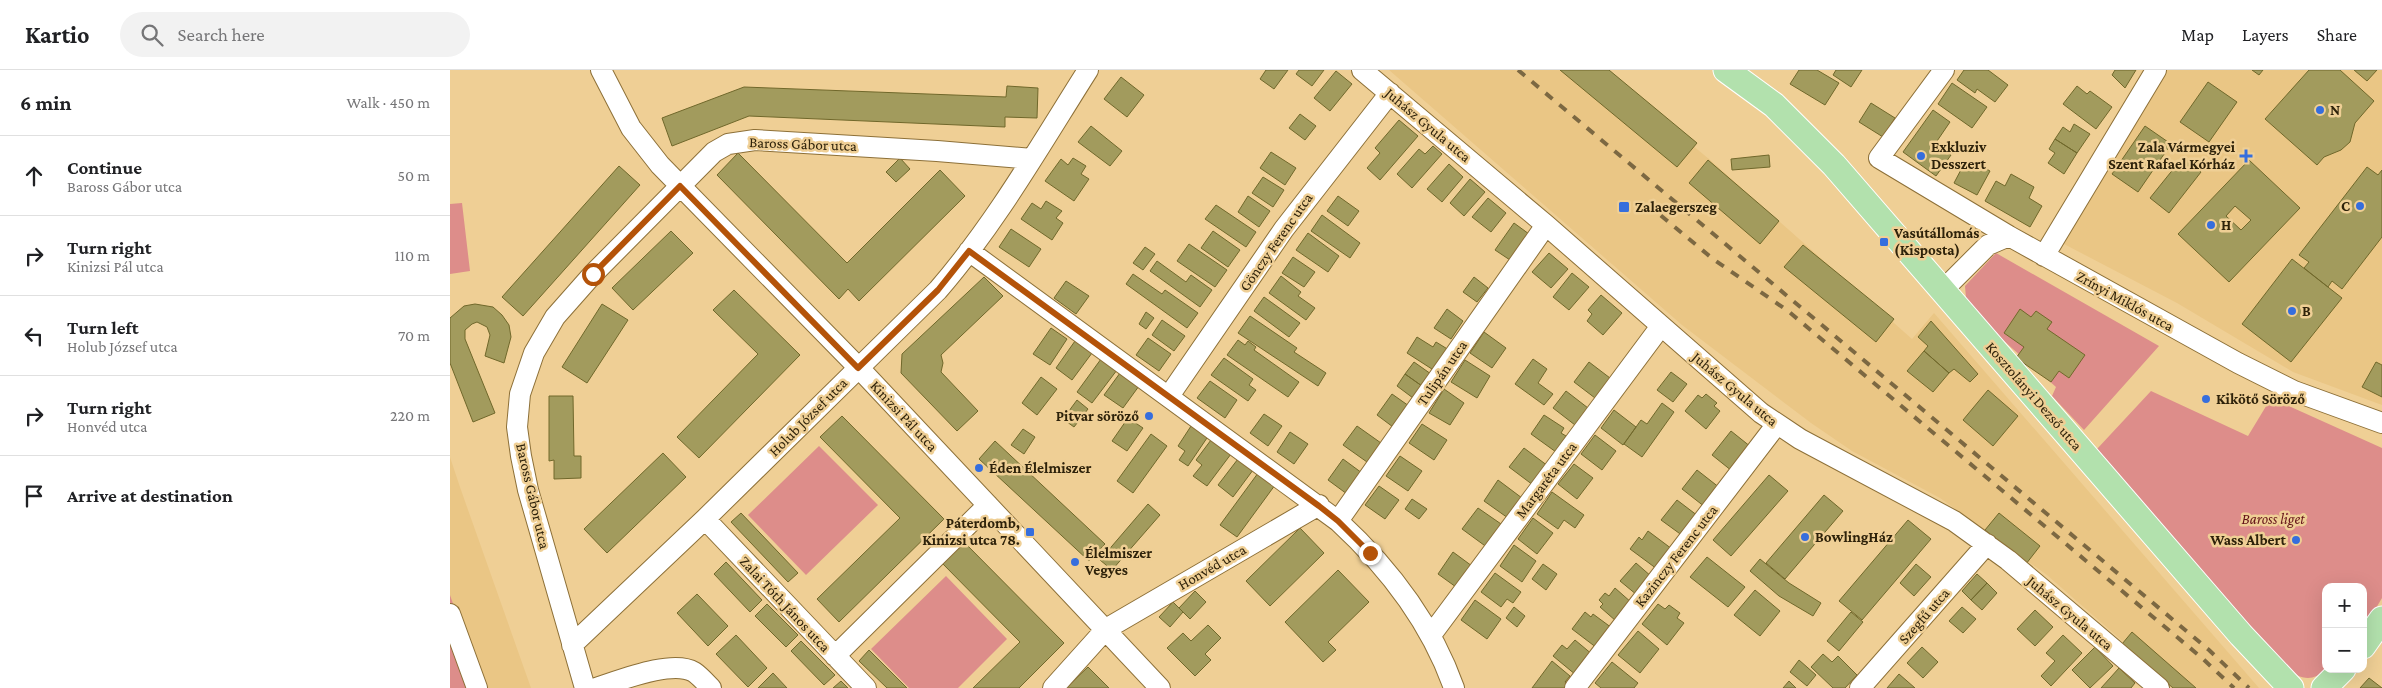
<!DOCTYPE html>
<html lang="en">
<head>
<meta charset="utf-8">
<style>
  body { margin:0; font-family:"Crimson Pro",serif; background:#f2f2f2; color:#202124 }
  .controls { position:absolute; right:15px; bottom:15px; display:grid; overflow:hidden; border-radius:10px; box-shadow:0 5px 20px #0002 }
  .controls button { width:45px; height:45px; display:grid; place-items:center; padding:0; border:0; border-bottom:1px solid #e0e0e0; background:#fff; color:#202124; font:25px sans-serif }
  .stop { position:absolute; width:15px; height:15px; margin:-11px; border:4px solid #b45309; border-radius:50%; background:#fff }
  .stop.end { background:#b45309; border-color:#fff; box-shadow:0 1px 5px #0008 }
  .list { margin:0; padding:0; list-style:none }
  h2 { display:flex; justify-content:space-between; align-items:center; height:65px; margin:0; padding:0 20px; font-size:21px }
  h2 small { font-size:16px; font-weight:400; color:#757577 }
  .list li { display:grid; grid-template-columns:32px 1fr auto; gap:15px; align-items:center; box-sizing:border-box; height:80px; padding:0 20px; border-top:1px solid #e0e0e0 }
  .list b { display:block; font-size:19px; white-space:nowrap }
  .list p { margin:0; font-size:16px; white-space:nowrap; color:#757577 }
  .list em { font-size:16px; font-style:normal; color:#757577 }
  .icon { flex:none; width:28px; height:28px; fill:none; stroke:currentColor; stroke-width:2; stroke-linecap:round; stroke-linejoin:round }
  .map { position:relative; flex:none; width:1932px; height:618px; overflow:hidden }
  header { display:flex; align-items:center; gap:30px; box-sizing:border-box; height:70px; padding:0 25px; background:#fff; border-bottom:1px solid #e0e0e0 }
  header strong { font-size:24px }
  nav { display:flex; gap:28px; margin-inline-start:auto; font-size:18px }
  .search { width:350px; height:45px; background:#f2f2f2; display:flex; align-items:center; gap:12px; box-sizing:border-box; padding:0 18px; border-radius:28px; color:#757577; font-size:19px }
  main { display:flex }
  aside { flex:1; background:#fff }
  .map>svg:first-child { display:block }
  .built { fill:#eac685 }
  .green { fill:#dd8d8a }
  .building { fill:#a29b5d; stroke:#70682b; fill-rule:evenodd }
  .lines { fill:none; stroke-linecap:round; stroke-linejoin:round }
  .minor-casing { stroke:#8d7038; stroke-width:22 }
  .major-casing { stroke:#fff; stroke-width:27 }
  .minor { stroke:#fff; stroke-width:20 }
  .major { stroke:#b2e1ad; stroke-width:25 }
  .rail { stroke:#7c6842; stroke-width:4; stroke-dasharray:9 9; stroke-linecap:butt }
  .route { stroke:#b45309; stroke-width:6 }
  .poi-dot { fill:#366edd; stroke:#efcf95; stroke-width:2 }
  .labels { text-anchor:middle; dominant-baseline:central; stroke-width:5; stroke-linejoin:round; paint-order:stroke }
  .poi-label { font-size:15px; font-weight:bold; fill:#2e220a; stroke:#efcf95; text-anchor:start }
  .street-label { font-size:15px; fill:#2e220a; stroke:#efcf95 }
  .park-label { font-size:15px; font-style:italic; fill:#631218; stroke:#efcf95 }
</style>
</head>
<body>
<header>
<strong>Kartio</strong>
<div class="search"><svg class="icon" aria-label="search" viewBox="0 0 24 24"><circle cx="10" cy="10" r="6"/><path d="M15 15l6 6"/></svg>Search here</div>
<nav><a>Map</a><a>Layers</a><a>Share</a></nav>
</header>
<main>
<aside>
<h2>6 min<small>Walk · 450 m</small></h2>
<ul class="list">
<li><svg class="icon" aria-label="ahead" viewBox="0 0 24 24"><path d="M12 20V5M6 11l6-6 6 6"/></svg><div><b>Continue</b><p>Baross Gábor utca</p></div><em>50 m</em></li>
<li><svg class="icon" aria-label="right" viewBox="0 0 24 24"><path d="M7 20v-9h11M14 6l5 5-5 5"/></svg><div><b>Turn right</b><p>Kinizsi Pál utca</p></div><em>110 m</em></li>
<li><svg class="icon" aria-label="left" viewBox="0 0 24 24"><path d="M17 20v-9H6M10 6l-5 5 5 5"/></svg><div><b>Turn left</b><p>Holub József utca</p></div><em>70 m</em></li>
<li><svg class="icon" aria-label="right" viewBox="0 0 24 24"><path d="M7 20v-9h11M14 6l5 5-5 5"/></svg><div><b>Turn right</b><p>Honvéd utca</p></div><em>220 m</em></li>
<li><svg class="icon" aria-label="arrive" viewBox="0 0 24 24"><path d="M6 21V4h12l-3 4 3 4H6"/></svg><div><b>Arrive at destination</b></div></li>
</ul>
</aside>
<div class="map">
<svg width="1932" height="618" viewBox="0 0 1932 618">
  <rect width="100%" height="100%" fill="#efcf95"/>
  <path class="built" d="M939,0H1151L1259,89L1462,269L1484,243L1809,618H1726L1597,505L1490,428L1402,381L1361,353L1232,255Z
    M1707,0H1932V335L1843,302L1727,233L1612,173Z
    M0,387L11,420L81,618H33L0,525Z"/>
  <path class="green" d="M12,133L20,201L0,204V134Z
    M1546,183L1709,276L1634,360L1602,326L1606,317L1530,250L1516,228L1515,216Z
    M1701,321L1798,366L1821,328L1932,378V528L1913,560V517H1876V599C1861,614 1849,608 1834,597L1647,379Z
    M369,376L428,435L356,505L298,445Z
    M496,506L557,569L508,618H459L421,579Z
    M0,525L33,618H0Z"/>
  <path class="building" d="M816,0H838L824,19L810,9Z
    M849,0H874L862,16L846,4Z
    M1110,0H1159L1247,73L1227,97Z
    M1349,0H1367L1389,13L1375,35L1340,14Z
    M1386,0H1412L1401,17L1383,5Z
    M1514,0H1538L1558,15L1545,32L1527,19L1525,23L1507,10Z
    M1665,0H1686L1675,18L1662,5Z
    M1802,0H1813L1809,5Z
    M1859,0H1890L1924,31L1905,53L1900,72L1891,80L1874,87L1867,95L1815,49Z
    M1904,0H1927L1917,11Z
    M886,1L902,14L880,41L864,28Z
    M671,7L694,25L677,47L654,29Z
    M1758,12L1787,32L1759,72L1730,52Z
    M1502,13L1537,37L1522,58L1488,34Z
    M557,16L588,18L587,48L555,47V57L299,46L222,76L212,48L294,17L556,27Z
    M1627,16L1637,24L1640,21L1662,37L1646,59L1613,34Z
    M1421,33L1445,48L1433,67L1409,52Z
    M1483,40L1500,52L1485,74L1501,85L1486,106L1453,82Z
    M850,44L866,56L855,70L839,58Z
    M949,50L968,66L930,110L917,98L930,83L925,78Z
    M1624,54L1640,64L1627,83L1605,69L1613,57L1620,62Z
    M641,56L672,81L660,96L628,72Z
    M1695,56L1721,74L1688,122L1662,104Z
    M1605,69L1627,83L1614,104L1598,93L1605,83L1599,79Z
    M983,76L992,84L962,118L947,104L969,79L975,84Z
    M821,82L846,98L835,115L810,98Z
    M288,83L397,193L490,100L515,126L409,231L398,219L389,229L267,105Z
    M1319,85L1320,97L1282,100L1281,89Z
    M1733,87L1751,102L1719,143L1700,128Z
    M450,88L460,99L446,112L436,102Z
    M623,88L636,96L631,104L639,109L624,131L595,111L611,89L618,95Z
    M1258,90L1329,151L1310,174L1239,113Z
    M1799,90L1850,138L1779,212L1728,164ZM1785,136L1801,150L1791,160L1776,146Z
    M1524,92L1540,101L1527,125L1504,113L1514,94L1521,98Z
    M999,94L1013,107L992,132L977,119Z
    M169,96L190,115L73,246L52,227Z
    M1917,97L1928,105L1932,100V167L1892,219L1882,211L1878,217L1854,198L1859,192L1849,185Z
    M1561,104L1584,117L1579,128L1592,136L1580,157L1535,131L1546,111L1555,116Z
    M813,107L834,120L823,137L802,123Z
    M1020,109L1035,122L1014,146L1000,133Z
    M798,126L820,141L809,157L788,142Z
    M888,126L909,141L898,156L877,141Z
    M1038,128L1056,143L1041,162L1022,147Z
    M596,131L612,141L606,148L613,153L602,170L571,149L582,133L591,139Z
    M766,135L806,162L796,177L755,149Z
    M872,145L910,173L900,188L861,161Z
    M1064,153L1079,164L1060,190L1045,180Z
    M561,159L591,179L579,197L549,177Z
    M221,161L243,183L183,240L162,218Z
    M763,161L790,180L778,197L751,178Z
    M858,163L889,186L878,202L846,180Z
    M739,174L777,200L765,217L727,191Z
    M1353,175L1444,249L1426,272L1334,197Z
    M695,177L705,184L693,200L683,193Z
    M1099,183L1118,199L1101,218L1082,202Z
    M843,187L865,202L854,217L832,203Z
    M1842,189L1892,228L1841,292L1792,254Z
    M707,191L736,212L741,205L762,220L750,237L700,201Z
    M1122,203L1139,217L1119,240L1103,227Z
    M683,204L712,224L715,220L748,243L737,258L676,214Z
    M831,206L851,222L848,226L865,238L856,250L819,223Z
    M534,207L553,226L491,285L493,293L491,302L528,341L507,361L451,303L452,284Z
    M1024,207L1038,218L1027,232L1013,222Z
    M616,211L639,226L626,244L604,228Z
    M284,220L350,285L249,388L227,367L308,284L263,240Z
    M1151,225L1172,243L1153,265L1137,251L1142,244L1138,240Z
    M814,227L850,253L839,267L804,241Z
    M25,234L43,237L52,245L59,255L61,267L54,293L35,286L40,265L37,257L27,252L22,254L15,260V269L45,343L23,352L0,293V248L14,236Z
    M152,234L178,250L137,313L112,297Z
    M997,239L1013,251L1001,269L984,258Z
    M1570,239L1581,247L1586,241L1602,252L1597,259L1635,285L1619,308L1609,301L1601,312L1566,288L1574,277L1554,263Z
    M696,242L704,248L696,259L689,254Z
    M800,246L847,278L844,282L876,303L868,316L788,263Z
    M712,250L735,266L724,281L702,265Z
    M1481,251L1528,304L1520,312L1504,299L1499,303L1474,281L1478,276L1468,267Z
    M601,258L617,269L600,295L583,284Z
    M1034,262L1056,278L1042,298L1020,283Z
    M967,267L983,277L986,272L999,280L985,301L957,283Z
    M698,268L721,284L709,301L686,285Z
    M788,270L795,275L798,271L806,277L804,280L849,312L838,327L777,285Z
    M625,271L642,283L622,310L606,298Z
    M1474,281L1499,303L1483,322L1457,301Z
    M774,288L803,309L799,315L806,320L798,331L761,305Z
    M651,289L667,300L642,333L627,322Z
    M1083,289L1097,299L1088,313L1103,324L1094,335L1065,314Z
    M1015,290L1040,306L1027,328L1001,312Z
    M964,292L981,304L972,316L955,304Z
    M1139,292L1160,308L1145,328L1124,312Z
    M1926,292L1932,295V327L1912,317Z
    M1221,302L1237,314L1223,332L1207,320Z
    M670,303L689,316L673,338L654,325Z
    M955,304L972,316L963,328L947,316Z
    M591,307L607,319L587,345L572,333Z
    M760,311L787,330L775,348L747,328Z
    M994,319L1014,333L1000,355L979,343Z
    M1538,320L1568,346L1543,376L1513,350Z
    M1116,321L1138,338L1125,355L1103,338Z
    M942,324L959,336L943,357L927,345Z
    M1256,324L1267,333L1264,336L1270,341L1256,359L1235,341L1248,325L1252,328Z
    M99,326H123L124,386H131V408L104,409V390L99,391Z
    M627,330L638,339L624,357L613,349Z
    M1212,333L1224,342L1192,387L1174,374L1191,350L1197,354Z
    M1164,340L1186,357L1173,375L1151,358Z
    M814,344L832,356L818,376L800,363Z
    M1094,345L1114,358L1111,363L1116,366L1106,382L1081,364Z
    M392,346L494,449L389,552L367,529L450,448L370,367Z
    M678,348L693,358L677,381L662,371Z
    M743,353L759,365L738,396L729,390L735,381L728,376Z
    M972,354L997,370L984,390L959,373Z
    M907,356L931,373L917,392L893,375Z
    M573,359L585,367L574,384L561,375Z
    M1281,361L1301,377L1282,401L1262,385Z
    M840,362L858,374L844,394L827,382Z
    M701,364L717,376L683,423L667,411Z
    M1145,365L1166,381L1152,400L1131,384Z
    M764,366L784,380L757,416L743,406L752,395L746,390Z
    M545,371L655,474L639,491L529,389Z
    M1074,378L1098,396L1083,415L1059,397Z
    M213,383L236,407L157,483L134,459Z
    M791,385L806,396L783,427L768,415Z
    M950,386L972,401L958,421L936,406Z
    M893,389L912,403L897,424L878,410Z
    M1124,394L1143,408L1127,429L1108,414Z
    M811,399L828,411L787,467L770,455Z
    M1247,400L1270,418L1255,437L1232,419Z
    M1319,405L1338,421L1281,486L1263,470Z
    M1048,410L1072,428L1058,448L1034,431Z
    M929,416L949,430L935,449L915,435Z
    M1102,422L1134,445L1125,458L1114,450L1108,459L1087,444Z
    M1374,425L1393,441L1335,509L1316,493Z
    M962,429L977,439L969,449L955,439Z
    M1227,430L1248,446L1233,466L1211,450Z
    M698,434L710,445L662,500L650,490Z
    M1028,438L1054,456L1038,478L1012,459Z
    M291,443L348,503L338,512L281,452Z
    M1549,443L1590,476L1576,494L1535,460Z
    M1083,448L1103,463L1087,484L1068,469Z
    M1458,450L1481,469L1412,550L1389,531Z
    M850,458L874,483L820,536L796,511Z
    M1198,461L1222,479L1207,499L1180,479L1189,467L1192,470Z
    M512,470L614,573L569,618H523L570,572L490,491Z
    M1064,475L1086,491L1072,512L1050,496Z
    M1003,482L1022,496L1006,517L988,504Z
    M1257,487L1295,517L1278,537L1240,507Z
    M1310,489L1339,513L1371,533L1363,546L1329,526L1300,501Z
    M276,492L312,530L300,542L264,504Z
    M1186,493L1202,507L1187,525L1170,511Z
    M1093,494L1107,504L1096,520L1082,509Z
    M1466,494L1481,507L1464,526L1450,513Z
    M888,500L919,532L878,572L886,580L873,592L835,552Z
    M1045,503L1071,522L1063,533L1057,529L1051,537L1031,522Z
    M1527,504L1537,513L1521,530L1512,521Z
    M1537,513L1547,523L1532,540L1521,530Z
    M1165,518L1182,533L1166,551L1150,537L1153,534L1149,530L1155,523L1159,526Z
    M1305,520L1330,541L1310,566L1284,545Z
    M745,521L756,532L740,549L729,538Z
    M247,524L278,556L258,576L227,543Z
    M1025,530L1051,549L1037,569L1011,550Z
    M723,532L733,542L720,557L709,547Z
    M317,534L348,565L336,577L305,546Z
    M1208,534L1215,539L1219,535L1230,543L1227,548L1234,553L1217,575L1192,554Z
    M1064,537L1075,546L1067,557L1056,548Z
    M1512,537L1526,549L1513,563L1499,551Z
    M1585,540L1603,557L1585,576L1567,559Z
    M1135,542L1141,547L1143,544L1162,558L1147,578L1122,559Z
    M1401,542L1413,552L1389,581L1377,571Z
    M758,555L771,568L755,584L761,590L745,606L717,578L733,563L741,571Z
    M1188,561L1209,579L1190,603L1168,585Z
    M1682,562L1746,618H1723L1672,574Z
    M286,565L317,598L298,617L266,584Z
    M1613,565L1632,583L1601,616L1591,606L1605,591L1596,583Z
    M1125,570L1143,585L1126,605L1103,586L1112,575L1117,579Z
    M351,571L385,605L374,615L341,581Z
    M1472,577L1488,592L1473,608L1457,593Z
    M1645,577L1663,596L1640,618L1622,600Z
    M419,580L457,618H437L409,591Z
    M1373,584L1382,592L1388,586L1407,605L1395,618H1383L1361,597Z
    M1349,590L1366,605L1357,616L1340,602Z
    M1102,591L1120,606L1115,612L1118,614L1115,618H1082Z
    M1162,592L1188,613L1184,618H1151L1145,613Z
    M638,597L659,618H616Z
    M1669,598L1685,613L1681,618H1651Z
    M323,603L337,618H308Z
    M1449,604L1465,618H1437Z
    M1919,608L1932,618H1910Z
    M391,611L398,618H383Z
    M1339,611L1346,618H1333Z"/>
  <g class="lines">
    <g class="minor-casing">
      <path id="minor" d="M151,0L181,58L210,95L408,297L710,618
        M912,0L1096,155L1311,343L1350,369L1504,451L1558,490L1709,618
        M1494,0L1429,88L1559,166L1788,293L1844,321L1932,353
        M519,181L888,451C939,498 981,553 1004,618
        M1594,186L1706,0
        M1492,221L1538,175L1559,166
        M719,326L834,159L940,23
        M255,449L416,618
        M888,451L1096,155
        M0,544L27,618
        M981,565L1211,256
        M122,575L255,449L488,220C546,153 591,74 638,0
        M385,586L538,435
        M135,618L78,420L71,386L67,357L70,324L84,283L105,247L143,204L264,82L278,74L305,70L487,81L582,89
        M146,618C169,611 222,589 244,602C250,606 256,613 261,618
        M603,618L656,559L869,435
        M1125,618L1327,354
        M1410,618L1537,474"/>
    </g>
    <g class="major-casing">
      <path id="major" d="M1276,0L1324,35L1384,95L1791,565L1841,618
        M1913,576L1932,549
        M1874,618L1893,599"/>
    </g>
    <use href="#minor" class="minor"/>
    <use href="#major" class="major"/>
    <path class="rail" d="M1068,0L1759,580L1799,618
      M1197,134L1263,189L1338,241L1752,588L1784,618"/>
  </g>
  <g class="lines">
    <path class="route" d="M143,204L230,116L408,298L488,220L519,181L869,436L888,451L920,483"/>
  </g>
  <g class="poi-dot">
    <circle cx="1870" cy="40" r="5"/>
    <circle cx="1471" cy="86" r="5"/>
    <path d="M1793.5 78.5h5v5h5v5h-5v5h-5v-5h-5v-5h5z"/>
    <circle cx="1910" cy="136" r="5"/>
    <rect x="1168" y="131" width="12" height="12" rx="2.5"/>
    <circle cx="1761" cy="155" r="5"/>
    <rect x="1429" y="167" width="10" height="10" rx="2.5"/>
    <circle cx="1842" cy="241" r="5"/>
    <circle cx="1756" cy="329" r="5"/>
    <circle cx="699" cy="346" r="5"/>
    <circle cx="529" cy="398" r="5"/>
    <rect x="575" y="457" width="10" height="10" rx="2.5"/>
    <circle cx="1355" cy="467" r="5"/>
    <circle cx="1846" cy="470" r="5"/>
    <circle cx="625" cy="492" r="5"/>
  </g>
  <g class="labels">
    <g class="poi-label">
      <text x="1880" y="40">N</text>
      <text x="1481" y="77">Exkluziv<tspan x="1481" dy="17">Desszert</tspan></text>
      <text x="1785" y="77" text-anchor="end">Zala Vármegyei<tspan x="1785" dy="17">Szent Rafael Kórház</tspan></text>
      <text x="1900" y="136" text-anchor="end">C</text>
      <text x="1185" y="137">Zalaegerszeg</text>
      <text x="1771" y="155">H</text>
      <text x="1444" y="163">Vasútállomás<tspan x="1444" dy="17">(Kisposta)</tspan></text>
      <text x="1852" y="241">B</text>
      <text x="1766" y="329">Kikötő Söröző</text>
      <text x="689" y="346" text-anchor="end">Pitvar söröző</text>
      <text x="539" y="398">Éden Élelmiszer</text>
      <text x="570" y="453" text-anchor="end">Páterdomb,<tspan x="570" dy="17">Kinizsi utca 78.</tspan></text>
      <text x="1365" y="467">BowlingHáz</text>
      <text x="1836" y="470" text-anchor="end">Wass Albert</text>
      <text x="635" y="483">Élelmiszer<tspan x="635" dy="17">Vegyes</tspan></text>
    </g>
    <g class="street-label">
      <text transform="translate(978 55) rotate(40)">Juhász Gyula utca</text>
      <text transform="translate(353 74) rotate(2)">Baross Gábor utca</text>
      <text transform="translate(826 172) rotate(-55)">Gönczy Ferenc utca</text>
      <text transform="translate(1675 231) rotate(29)">Zrínyi Miklós utca</text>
      <text transform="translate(992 303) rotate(-55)">Tulipán utca</text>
      <text transform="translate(1285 319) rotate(40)">Juhász Gyula utca</text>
      <text transform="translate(1584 326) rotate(49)">Kosztolányi Dezső utca</text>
      <text transform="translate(454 346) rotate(47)">Kinizsi Pál utca</text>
      <text transform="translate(358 347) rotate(-45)">Holub József utca</text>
      <text transform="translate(1096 410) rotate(-53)">Margaréta utca</text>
      <text transform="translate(83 426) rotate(77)">Baross Gábor utca</text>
      <text transform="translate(1226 486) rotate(-52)">Kazinczy Ferenc utca</text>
      <text transform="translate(762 497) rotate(-30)">Honvéd utca</text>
      <text transform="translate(335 534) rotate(47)">Zalai Tóth János utca</text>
      <text transform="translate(1620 543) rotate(40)">Juhász Gyula utca</text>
      <text transform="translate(1474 546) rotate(-49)">Szegfű utca</text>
    </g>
    <g class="park-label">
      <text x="1823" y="449">Baross liget</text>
    </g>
  </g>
</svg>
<div class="controls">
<button>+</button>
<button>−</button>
</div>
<div class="stop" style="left:143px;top:204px"></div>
<div class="stop end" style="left:920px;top:483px"></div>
</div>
</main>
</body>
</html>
